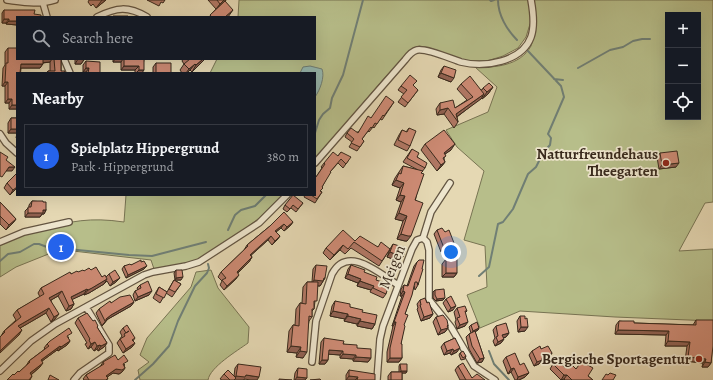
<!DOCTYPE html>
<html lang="en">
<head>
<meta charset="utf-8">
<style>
  body { margin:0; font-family:Alegreya,serif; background:#20242c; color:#f1f3f6 }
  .controls { position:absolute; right:12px; top:12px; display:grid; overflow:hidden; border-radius:0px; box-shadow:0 4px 16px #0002 }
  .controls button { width:36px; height:36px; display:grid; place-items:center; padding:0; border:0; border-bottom:1px solid #363941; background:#171b24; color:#f1f3f6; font:20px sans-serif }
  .you { position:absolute; left:451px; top:252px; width:14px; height:14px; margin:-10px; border:3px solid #fff; border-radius:50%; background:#1a73e8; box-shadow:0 0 0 6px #1a73e833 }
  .badge { display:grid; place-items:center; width:26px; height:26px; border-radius:50%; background:#2563eb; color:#fff; font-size:13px; font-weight:700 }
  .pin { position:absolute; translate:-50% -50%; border:2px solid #fff; box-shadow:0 1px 4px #0006 }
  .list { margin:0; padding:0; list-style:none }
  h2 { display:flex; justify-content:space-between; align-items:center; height:52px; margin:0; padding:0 16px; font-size:17px }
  h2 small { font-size:13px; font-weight:400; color:#9ea1a6 }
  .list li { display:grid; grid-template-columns:26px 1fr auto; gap:12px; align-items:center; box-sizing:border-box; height:64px; margin:0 8px 8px; padding:0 8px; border:1px solid #363941; border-radius:0px }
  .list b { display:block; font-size:15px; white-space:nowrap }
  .list p { margin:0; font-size:13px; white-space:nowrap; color:#9ea1a6 }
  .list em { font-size:13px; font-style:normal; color:#9ea1a6 }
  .icon { flex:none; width:22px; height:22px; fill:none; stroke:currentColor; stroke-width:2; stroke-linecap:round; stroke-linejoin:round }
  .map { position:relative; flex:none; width:713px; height:380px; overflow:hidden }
  .search { position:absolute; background:#171b24; box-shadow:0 4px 16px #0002; left:16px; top:16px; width:300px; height:44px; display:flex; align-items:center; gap:10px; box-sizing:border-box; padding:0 14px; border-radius:0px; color:#9ea1a6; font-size:15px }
  .panel { position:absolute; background:#171b24; box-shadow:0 4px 16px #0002; left:16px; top:72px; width:300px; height:124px; border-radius:0px }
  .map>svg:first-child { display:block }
  .green { fill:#b7be8a; stroke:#787453; fill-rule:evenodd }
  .water { fill:#96b9b1; stroke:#707f75 }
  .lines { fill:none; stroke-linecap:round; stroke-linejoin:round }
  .stream { stroke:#707f75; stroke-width:2 }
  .minor-casing { stroke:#635542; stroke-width:8 }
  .minor { stroke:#eee6ce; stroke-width:5.5 }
  .wall { fill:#b17865; stroke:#38291c }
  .shaded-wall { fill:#906152; stroke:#38291c }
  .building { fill:#ce8b75; stroke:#38291c }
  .poi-dot { fill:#8f2418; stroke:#eee6ce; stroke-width:1.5 }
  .labels { text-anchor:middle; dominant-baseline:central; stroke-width:3.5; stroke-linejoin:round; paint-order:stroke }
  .poi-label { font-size:15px; font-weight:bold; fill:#38291c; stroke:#eee6ce; text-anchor:end }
  .street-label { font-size:15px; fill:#38291c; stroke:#eee6ce }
</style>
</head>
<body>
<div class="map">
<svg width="713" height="380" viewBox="0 0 713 380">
  <rect width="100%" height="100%" fill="#e5d8b3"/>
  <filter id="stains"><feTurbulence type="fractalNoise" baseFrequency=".005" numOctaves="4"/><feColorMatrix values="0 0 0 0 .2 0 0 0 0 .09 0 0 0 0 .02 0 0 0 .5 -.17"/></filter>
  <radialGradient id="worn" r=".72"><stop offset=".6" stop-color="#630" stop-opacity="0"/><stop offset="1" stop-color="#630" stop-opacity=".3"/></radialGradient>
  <path class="green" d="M239,0H713V202L705,203L679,251L713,249V321L615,317L520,311L480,328L467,295L487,287L485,246L464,240L484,171L457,147L446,130L488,112L497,87L475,67C494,68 520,66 531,46C533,41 534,35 535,30L530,24L526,37L518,48L503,56L487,61H466L433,49L419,46L412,50L387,75L315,159V73H210L217,59H315V17H238ZM668,15H698V117H668Z
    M126,195H283L258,219L230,240L202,258L187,264L154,269L151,260L73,251L51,253L16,267L0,277V242C12,237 25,234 39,230C71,221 90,217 124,222Z
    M211,270L218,288L249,327L248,343C237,351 210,367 208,380H140L138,370L149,362L140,355L147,338L191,287L196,272Z"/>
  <path class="water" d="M310,66L322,69C325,77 320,90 315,97V73H300L303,67Z"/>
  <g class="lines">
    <path class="stream" d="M490,0L491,1L494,0
      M498,0C498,15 507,30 517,40
      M578,68L610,50L623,47L633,41L642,39H650
      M554,79L563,80
      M315,133L319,120L323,114L330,108L332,98L343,75L363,0
      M228,230L235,215L241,210L255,206L266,195
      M0,261L8,254L20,252L34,244H39L47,247L129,255L152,256L206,242
      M479,276L489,267L498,224L503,222L513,209L528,174L536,167L539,161L540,156L550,145L551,138L548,134L564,97L561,86L528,51
      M489,351L494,364L509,380
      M135,380L153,364L169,346L178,321L195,286L207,273L209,268L208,264"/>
    <g class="minor-casing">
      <path id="minor" d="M7,0C23,2 39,5 55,0
        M43,3L47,17
        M97,17C117,7 128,6 147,17
        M64,59L70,73
        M0,134L6,143L17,153
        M315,163L405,60C408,56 412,51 417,50C427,48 451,59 461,62C484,68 522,62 531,37C535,26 533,11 531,0
        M423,238L431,212L450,183
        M0,242L24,232L69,222
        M312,362L316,321L332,274C348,244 380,274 398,285
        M0,371L31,341L55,324L144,275L153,272L186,266L199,262L259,223L287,195
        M74,380L80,373L109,353V345L86,307
        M377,380L380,339L383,326L412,249L417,240L423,238L427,242L429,250V299L431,302L451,327L474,366L495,380"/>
    </g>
    <use href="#minor" class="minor"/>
  </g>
  <path class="wall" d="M89,0H106L96,8L93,4L91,6L88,2Z
    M147,0H165L163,3L161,2L159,6Z
    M208,0H226L225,2L228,17H209L216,9Z
    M4,10L17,17V25L6,24V23H2V13Z
    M8,48L17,59H61V71L64,73H46L48,71H50V62L43,63L40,68H21L17,109H9V103H5V86H2L3,68L5,65V52Z
    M75,59H84L81,64H75Z
    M113,59H144L142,73H135V70H121V62H113Z
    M183,59H205L192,72L190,70L187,73H182L180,70L184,64L182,61Z
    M86,61L100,73H86V72H83V65Z
    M156,63L171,73H153V67Z
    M444,66L451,82L438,77L441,70Z
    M461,84L482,90L483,88L493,87L488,94L482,99L481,98L457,117L458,122L454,128L444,114L437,115L436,109L440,103L455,108L467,100L457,89Z
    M401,86H413L418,90L405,107L398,102L404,94L398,90Z
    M394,102L382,120L380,119L374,128L373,127L369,132L368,131L362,139L364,141L357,151L349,147L352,142L345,137L347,133L358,132L371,118Z
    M11,118H17V138H16L17,133H8V123Z
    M409,128L410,146L407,151L394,145L399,135L402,130L406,132Z
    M425,144L451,150L445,154L444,159L445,162L441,167L437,171L421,150Z
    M412,149L425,168L421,173L407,241H405L397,239L403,221L395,219L401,202L396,200L400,188L392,185L395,178L403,166L418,170L403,162Z
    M341,152L348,161L343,168L338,163L330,172L322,187L320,191L322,192L315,203L304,197L305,195H315L316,177L322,168L321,167L324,163L338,156Z
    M660,153L676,167L659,169L657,157Z
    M7,183L17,188L10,195L4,188Z
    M32,201L43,202L46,210L44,214H42L40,217H25V211L29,207V205Z
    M0,202L16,219L13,223L6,230L0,224Z
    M303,203L296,212L291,208L287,212L283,209L285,205Z
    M293,222L290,226L284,231L281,228L276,232L280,236L277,240L272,245L268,240L251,255L252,257L249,262L238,273L236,279L224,290L220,285L222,281L218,277L221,272L244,250L247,245L270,226Z
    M437,230L445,232L454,243L452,247L441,252L434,234Z
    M355,241L378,247L390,249L393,244L403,257L399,261L387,257L390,249L379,266L351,248L345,254L340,250L330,260L323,253L326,248Z
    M446,259L457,273L454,277H442V264Z
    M141,262L147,266L144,269L126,278L122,269L124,266L131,265Z
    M417,262L418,285L415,290L414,286L405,314L401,344L402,358L399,362H387V352L393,326H392L402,296H400L401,289L404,285L407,286L414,266Z
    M316,265L325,278L320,286H317L314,309L312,311V317L309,321L303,358L296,357L297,353L287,352L289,331L293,325H295L296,309L300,303H302L303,287L307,282H312L313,269Z
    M351,265L376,280L386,294L383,298L370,292L371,290L357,286L358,283L345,278L348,269Z
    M91,270L102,277H106L109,274L120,278L116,282L110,286L107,281L104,284L89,293L84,295V294L72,299L74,304L71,309L66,311L58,296L51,300L55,319L51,322L46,313L20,328L19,335L1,336L4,331L16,320L13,315L17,310L40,297L38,293L41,288L71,274Z
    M176,270L181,280H175L174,273Z
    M174,280L181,284L172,297L166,293L160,303L153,298L156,292L159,287L167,292Z
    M140,285L149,295L135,301L133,295L135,291L138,290L137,288Z
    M435,290L443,300L436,301L433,298V292Z
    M446,299L453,310L448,312L443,303Z
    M420,300L427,303L433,314L430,318L421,321L417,309L418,308L417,304Z
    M335,301L362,312L375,324L372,329L357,326V324L344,321L345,319L330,316L332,306Z
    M134,302L131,306L108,319L102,326L96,313L99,309L111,303Z
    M457,308L467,311L465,313V326L457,329L455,322L456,320L454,312Z
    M520,316L525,331L518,332L517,321Z
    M436,317L448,325V328L445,332L438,335L433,322Z
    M78,318L97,327L107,343L104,347L98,351L97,349L94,351L91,347L88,349L85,344L87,343L75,323Z
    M696,320L712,351L711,363L708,367H702L703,363L685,361L687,346H665L666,335L615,334L616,325L619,321L634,323L693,325Z
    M471,325L479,328L478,330L475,332L484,358L482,362L477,363L469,349L466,337L469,334L471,333L469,327Z
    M496,326L509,333L506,337L503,338L504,339L501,343L495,346L493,341L495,338L493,330Z
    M123,328L135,338L133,341L135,343L132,347L123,353L117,343L122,336L120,332Z
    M69,337L68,338L70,341L67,345L58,351L57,350L42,361L40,367L31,375L32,376L30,380H7L19,372L26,366L29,361L45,349L44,348L47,344Z
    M324,338L357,348L371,358L368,362L353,361V359L340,358V355L328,354V360L325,364H319L321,342Z
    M455,338L457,352L451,355L450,353L444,355L441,347L444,343Z
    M541,349L552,353L549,358L541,361L539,364L534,366L529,355L532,351Z
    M460,353L466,356L465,359L461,360L459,355Z
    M506,357L520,365L529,373L525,377L519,380H515L511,372L508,374L503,361Z
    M118,360L125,365H124L125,368L122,372L119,374L113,373L107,377L108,378L107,380H84L83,379L86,375L100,367L103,362Z
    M238,364L244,379V380H222L220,379L224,374L234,376L235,368Z
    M400,364L407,371L406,373H402V380H388V376L391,372H399V366Z
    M553,364L565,368L576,369L586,364L588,376L593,380H565L564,379L561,380L550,369Z
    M458,366L472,378L485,380H460L455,370Z
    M298,368L307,378L305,380H294L295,373Z
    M349,370L375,380H346V375Z"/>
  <path class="shaded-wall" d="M102,0H106L96,8Z
    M224,0H226L216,9L220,4Z
    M233,10L228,17H225Z
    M4,19H9L6,23H2Z
    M9,21H17V25L6,24Z
    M42,59H52L50,62L40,63Z
    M78,59L84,60L81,64H75Z
    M115,59H123L121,62H113Z
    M203,59H205L192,72L196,65Z
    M21,64H43L40,68H18Z
    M195,64L190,70L187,73H186L189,69Z
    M124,66H139L135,70H121Z
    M86,68H89L86,72H83Z
    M139,70H144L142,73H136Z
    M441,73L454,78L451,82L438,77Z
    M5,82H8L5,86H2Z
    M493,87L488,94L482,99L487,92Z
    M484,94L481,99L455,118L456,114Z
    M8,99H12L9,103H5Z
    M12,105H17V109H9Z
    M448,108L444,114L437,115L440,110Z
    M11,129H17V133H8Z
    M455,144L451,150L439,158L444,153Z
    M445,162L441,167L437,171L441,165Z
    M679,163L676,167L659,169L662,165Z
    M9,167H15L12,171H6Z
    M396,180L404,183L400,188L392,185Z
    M17,187V188L10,195L13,190Z
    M400,195L405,196L401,202L396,200Z
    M43,210H46L44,214H42L40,217H25L28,213Z
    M399,213L407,216L403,221L395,219Z
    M16,219L13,223L6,230L9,225Z
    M293,222L290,226L284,231L287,227Z
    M284,224L281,228L272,235L275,231Z
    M401,234L411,236L407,241H405L397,239Z
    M271,236L268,240L247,259L250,255Z
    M280,236L277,240L272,245L275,241Z
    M454,243L452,247L441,252L444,248Z
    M343,245L340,250L330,260L334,255Z
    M390,252L403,257L399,261L387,257Z
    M252,257L249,262L234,276L237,272Z
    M147,266L144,269L126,278L128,275Z
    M446,273H457L454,277H442Z
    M348,274L361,279L358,283L345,278Z
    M239,275L236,279L224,290L227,286Z
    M183,277L181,280H175L176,278Z
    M120,278L116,282L110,286L113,282Z
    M324,278H325L320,286L311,285L314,280Z
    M107,279L104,284L89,293L84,295L88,290Z
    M360,281L374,286L371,290L357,286Z
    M87,289L84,294L67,302L71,297Z
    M62,291L58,296L46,303L49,298Z
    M152,291L149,295L135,301L138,297Z
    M403,291L405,292L402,296H400Z
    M445,298L443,300L436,301L437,299Z
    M134,302L131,306L108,319L106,321L102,326L105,322L106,319L111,315Z
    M74,304L71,309L66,311L69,306Z
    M456,306L453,310L448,312L451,308Z
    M49,308L46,313L15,331L18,326Z
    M333,311L348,314L345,319L330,316Z
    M59,314L55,319L51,322L54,317Z
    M433,314L430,318L421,321L424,317Z
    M348,316L361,319L357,324L344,321Z
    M360,321L375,324L372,329L357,326Z
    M394,322H396L393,326H392Z
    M468,322L465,326L457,329L460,325Z
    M448,325L447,328H448L445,332L438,335L441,330Z
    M521,327H528L525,331L518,332Z
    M479,328L478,330L472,333L473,331Z
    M22,330L19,335L0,353V351Z
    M618,330L669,331L666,335L615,334Z
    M509,333L506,337L500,339L502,335Z
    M504,339L501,343L495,346L498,342Z
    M70,341L67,345L58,351L61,347Z
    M668,341L690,342L687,346H665Z
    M95,342L91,347L88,349L91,344Z
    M107,343L104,347L98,351L101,346Z
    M135,343L132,347L123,353L126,349Z
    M100,345L97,349L94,351L97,346Z
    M60,346L57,350L38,364L41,360Z
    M291,346L301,347L297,353L287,352Z
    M460,348L457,352L451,355L454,351Z
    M453,349L450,353L444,355L447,351Z
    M329,350L343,351L340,355L326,354Z
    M300,351L307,352L303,358L296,357Z
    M552,353L549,358L541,361L539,364L534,366L537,362L542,358Z
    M343,354L356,355L353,359L340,358Z
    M356,357L371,358L368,362L353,361Z
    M688,357L706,359L703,363L685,361Z
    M390,358H402L399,362H387Z
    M484,358L482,362L477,363L480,359Z
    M322,360H328L325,364H319Z
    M705,362L711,363L708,367H702Z
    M43,363L40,367L27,378L30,373Z
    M125,368L122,372L119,374L113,373L103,380L106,376L116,369Z
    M514,368L511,372L508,374L511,369Z
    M401,371H407L406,373H399Z
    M529,373L525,377L519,380H517L518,377Z
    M246,375L259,377L257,380H251L244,379V380H233L236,376Z
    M564,375H567L564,379L561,380Z
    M349,376L358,377L355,380H346Z
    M297,377L307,378L305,380H295Z"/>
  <path class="building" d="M217,0H224L220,4Z
    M225,1L233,10L225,17H212L210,15Z
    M4,10H35L34,14L41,15V17H17V21H9V19H4Z
    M113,16H128V17H113Z
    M8,48H17V59H43V64H21L20,73H17V105H12V99H8V82H5L6,63H8Z
    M54,59H61V71H65L64,73H48V71H55Z
    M124,59H144V70H139V66H124Z
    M190,59H203L196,65L195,64L189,69L184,64Z
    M86,61L100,62V73H88L89,68H86Z
    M156,63H171V73H156Z
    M444,66L456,70L454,78L441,73Z
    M410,75L417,81L413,85L418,90L408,103L401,97L407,90L401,86Z
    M470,76L484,94L456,114L458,122L448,108L440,110V103L453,100L455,108L473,97L461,84Z
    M489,83L493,87L487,92L483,88Z
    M386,96L394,102L384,116L383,115L377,124L375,123L372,128L371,127L362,139L364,141L360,147L351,143L354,139L347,133L351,128L358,133L368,116L371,118Z
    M11,118H17V129H11Z
    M409,128L416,131L410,146L398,140L402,130L407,132Z
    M444,130L455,144L444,153L446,156L443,158L445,162L441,165L425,144Z
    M412,149L419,153L417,157L427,163L425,168L407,158Z
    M677,151L679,163L662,165L660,153Z
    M0,152L8,157L6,160L15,167H9L2,177L0,176Z
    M333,152L338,156L341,152L351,157L346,164L341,159L330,172H331L322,187L323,188L320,191L322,192L317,199L311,195H315V177H316L325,164L324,163Z
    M403,166L423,171L421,173L424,174L415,200L423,203L411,236H408L401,234L407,216L399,213L405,196L400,195L404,183L396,180L399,173L401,174Z
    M16,174L17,175V187L13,190L7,183Z
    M293,195L303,203L298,209L293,205L290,209L285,205Z
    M32,201H43V202H46V210H43V213H28V207H31Z
    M0,202L16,219L9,225L0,216Z
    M284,212L293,222L287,227L284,224L275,231L280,236L275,241L271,236L250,255L252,257L237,272L239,275L227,286L222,280L226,278L221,272L248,246L247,245L270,226Z
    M442,228L445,232L449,230L454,243L444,248L437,230Z
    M343,230L355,241L360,236L378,247L381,242L390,249L382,261L354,242L348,249L343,245L334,255L326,248Z
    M393,244L406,248L403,257L390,252Z
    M446,259H457V273H446Z
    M141,260V262L144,261L147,266L128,275L124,266L130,264L131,265Z
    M419,260H424L422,269H423L418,285L417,282H415L412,295L405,314L408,315L404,325L405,326L401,344H402V358H390V348L396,322H394L405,292L403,291L404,285L408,286L417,262Z
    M316,265L327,266L325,278H324L323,281L314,280Z
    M351,265L365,270L364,272L377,277L376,280L389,284L386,294L373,288L374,286L360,281L361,279L348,274Z
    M96,267L102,277L105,275L107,279L92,288L88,290L87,289L71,297L74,304L69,306L62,291L49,298L59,314L54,317L49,308L18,326L22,330L0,351V337L5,332L4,331L21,317L17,310L44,294L41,288L70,272L71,274L77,271L78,272L83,270L84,271L89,268L91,270Z
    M115,270L120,278L113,282L109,274Z
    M176,270H182L183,277L176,278Z
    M174,280L181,284L175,292L169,289Z
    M148,281L152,291L138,297L135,291L141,288L140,285Z
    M307,282H318L317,301H314V309H312V317L309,316L307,352L300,351L301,347L291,346L293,325L299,326L300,303L306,304Z
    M159,287L167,292L164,298L156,294Z
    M444,289L445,298L437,299L435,295V290Z
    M130,295L134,302L111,315L106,319V321H105L99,309L110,301L111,303L120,297Z
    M451,296L456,306L451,308L446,299Z
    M425,298L427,303L429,302L433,314L424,317L420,305H421L420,300Z
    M335,301L350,304V307L363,310L362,312L377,315L375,324L360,321L361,319L348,316V314L333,311Z
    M465,306L467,311H465L468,322L460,325L457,318L460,317L457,308Z
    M87,313L93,321L95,320L98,326L97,327L107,343L101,346L100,345L97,346L95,342L91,344L89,340L90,339L78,318Z
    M443,315L447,320L448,325L447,326L448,328L441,330L436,317Z
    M520,316H525V319L527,318L528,327H521Z
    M696,320H713V346L711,363L705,362L706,359L688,357L690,342L668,341L669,331L618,330L619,321H634V323L696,325Z
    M477,322L479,328L473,331L471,325Z
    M506,323L509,333L502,335L504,339L498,342L496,337L498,336L496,326Z
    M127,325L135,338L132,340L135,343L126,349L120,339L125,336L124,334L129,331L126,333L123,328Z
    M69,328L72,333L67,336L70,341L61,347L60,346L41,360L43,363L30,373L32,376L29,380H7L13,374L14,375L18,371L19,372L30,362L29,361L49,346L47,344L50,341Z
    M475,331L484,358L480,359L472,346L469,334Z
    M324,338L344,341L343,344L357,345V348L371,349V358L356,357V355L343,354V351L329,350L328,360H322Z
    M455,338L460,348L454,351L453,349L447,351L444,343Z
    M540,346L541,349L548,346L552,353L542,358V360L537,362L532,351Z
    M463,351L466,356L463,358L460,353Z
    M515,353L520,365L524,363L529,373L518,377L514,368L511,369L506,357Z
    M115,355L118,360L124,355L128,361L123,364L125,368L122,370L116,369L106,376L108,378L106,380H89L86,375L104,364L103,362Z
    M584,358L588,361L586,364L593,368L588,376L593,380H572L567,375H564L553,364L558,360L565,368L570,363L576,369Z
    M463,363L472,378L477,374L485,380H466L458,366Z
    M238,364L261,367L259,377L246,375L245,377L236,376Z
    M400,364H407V371H401Z
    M298,368L307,369V378L297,377Z
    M228,370L236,378L234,380H230L224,374Z
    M349,370L375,374V380H357L358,377L349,376Z
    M391,372H402V380H391Z
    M610,373L616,375L613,380H602L606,374L608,375Z
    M50,375L59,380H48Z
    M279,379L292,380H279Z
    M320,379L321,380H310Z"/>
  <g class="poi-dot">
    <circle cx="666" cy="163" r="4"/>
    <circle cx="699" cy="359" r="4"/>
  </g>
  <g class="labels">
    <g class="poi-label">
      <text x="658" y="154">Natturfreundehaus<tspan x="658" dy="17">Theegarten</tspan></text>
      <text x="691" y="359">Bergische Sportagentur</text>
    </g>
    <g class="street-label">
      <text transform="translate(392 267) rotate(-68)">Meigen</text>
    </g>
  </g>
  <rect width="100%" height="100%" filter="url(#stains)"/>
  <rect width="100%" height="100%" fill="url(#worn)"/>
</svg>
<div class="controls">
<button>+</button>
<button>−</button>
<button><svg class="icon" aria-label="locate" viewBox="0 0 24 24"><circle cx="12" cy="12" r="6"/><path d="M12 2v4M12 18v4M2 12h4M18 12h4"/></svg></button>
</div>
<div class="you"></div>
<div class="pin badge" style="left:61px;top:247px">1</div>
<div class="search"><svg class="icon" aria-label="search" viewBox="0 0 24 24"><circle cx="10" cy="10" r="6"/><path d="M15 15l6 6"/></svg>Search here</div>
<section class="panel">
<h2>Nearby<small></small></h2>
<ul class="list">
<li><span class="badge">1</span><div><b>Spielplatz Hippergrund</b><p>Park · Hippergrund</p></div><em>380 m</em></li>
</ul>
</section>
</div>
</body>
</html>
